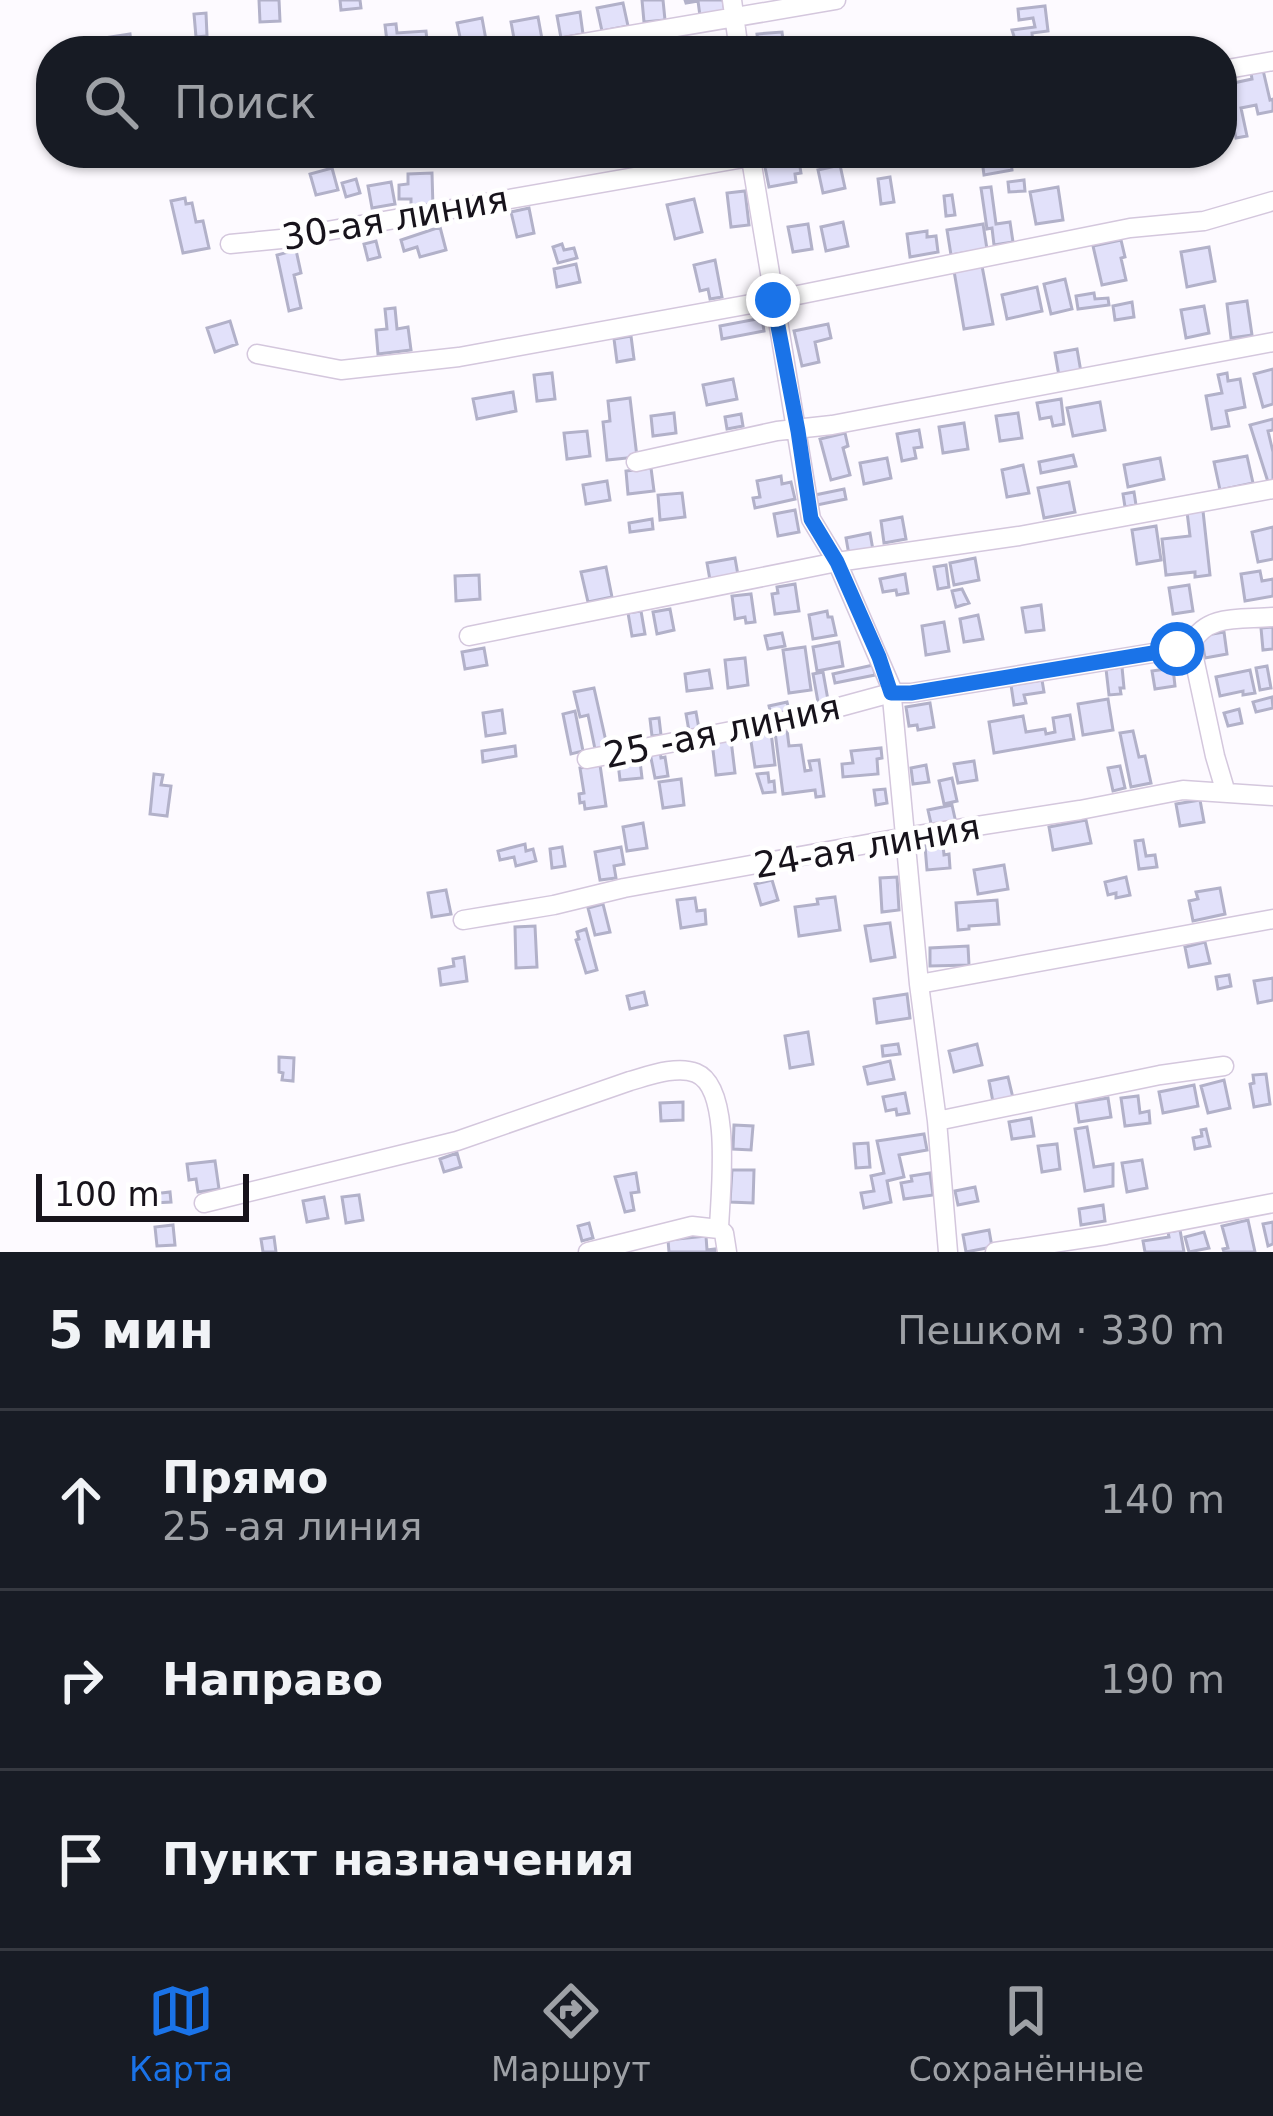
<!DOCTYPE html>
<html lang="ru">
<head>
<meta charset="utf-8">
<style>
  body { margin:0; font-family:"DejaVu Sans",sans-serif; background:#20242c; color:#f1f3f6 }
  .scale { position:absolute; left:36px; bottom:30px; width:213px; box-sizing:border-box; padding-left:12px; border:6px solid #17131b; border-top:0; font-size:33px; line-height:42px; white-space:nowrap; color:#17131b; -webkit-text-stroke:9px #fff; paint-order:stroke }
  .stop { position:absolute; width:36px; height:36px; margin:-27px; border:9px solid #1a73e8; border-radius:50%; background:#fff }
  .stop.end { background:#1a73e8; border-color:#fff; box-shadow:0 3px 12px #0008 }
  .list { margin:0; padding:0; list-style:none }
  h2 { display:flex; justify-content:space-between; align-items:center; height:156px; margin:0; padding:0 48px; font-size:51px }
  h2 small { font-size:39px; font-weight:400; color:#9ea1a6 }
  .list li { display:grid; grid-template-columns:78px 1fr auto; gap:36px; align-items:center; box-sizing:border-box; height:180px; padding:0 48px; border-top:3px solid #363941 }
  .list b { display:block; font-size:45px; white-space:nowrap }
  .list p { margin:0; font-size:39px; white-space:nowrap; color:#9ea1a6 }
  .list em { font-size:39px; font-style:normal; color:#9ea1a6 }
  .icon { flex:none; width:66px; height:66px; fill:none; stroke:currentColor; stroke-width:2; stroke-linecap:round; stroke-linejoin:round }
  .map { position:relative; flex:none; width:1273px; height:1252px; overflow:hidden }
  .search { position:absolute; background:#171b24; box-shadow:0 3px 9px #0004; left:36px; right:36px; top:36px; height:132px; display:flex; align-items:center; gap:30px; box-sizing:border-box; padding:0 42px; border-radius:48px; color:#9ea1a6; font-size:45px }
  .sheet { height:696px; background:#171b24 }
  nav { display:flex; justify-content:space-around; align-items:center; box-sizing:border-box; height:168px; border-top:3px solid #363941; background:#171b24; font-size:33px; color:#9ea1a6 }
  nav a { display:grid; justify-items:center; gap:6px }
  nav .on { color:#1a73e8 }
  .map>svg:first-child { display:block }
  .building { fill:#e2e1fa; stroke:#b2b1c9; stroke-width:3 }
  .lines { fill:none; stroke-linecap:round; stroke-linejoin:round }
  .minor-casing { stroke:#d4c7dd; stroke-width:21 }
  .minor { stroke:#fff; stroke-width:18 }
  .route { stroke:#1a73e8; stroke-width:15 }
  .labels { text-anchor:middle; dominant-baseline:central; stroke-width:9; stroke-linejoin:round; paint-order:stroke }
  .street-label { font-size:36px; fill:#17131b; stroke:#fff }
</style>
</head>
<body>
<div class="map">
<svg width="1273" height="1252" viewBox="0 0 1273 1252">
  <rect width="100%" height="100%" fill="#fdfaff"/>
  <path class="building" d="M259,0H279L280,21L260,22Z
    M340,0H360L361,8L341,10Z
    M642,0H663L665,20L644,22Z
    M685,0H723L725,12L700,16L698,1L686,3Z
    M623,3L628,26L602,31L597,8Z
    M1045,6L1048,31L1032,33L1033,44L1017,46L1012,30L1035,27L1033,18L1019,20L1018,9Z
    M580,12L583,34L561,38L557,16Z
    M206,13L207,36L196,37L194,14Z
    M538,17L542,39L515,44L511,22Z
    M482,18L488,51H463L457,23Z
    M396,24L397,33L426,31L428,51L388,50L385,25Z
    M782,32L784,49L759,51L757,34Z
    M130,34L132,51H111L110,47L105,48L104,38Z
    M287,44L288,51H257V47Z
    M1263,70L1270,100L1273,99V111L1258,114L1256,105L1241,108L1247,136L1236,138L1229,106L1234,105L1229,84L1252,79L1251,73Z
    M293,153H327V158L295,162Z
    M642,153H660L661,160L644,163Z
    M981,153H1010L1012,170L984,175Z
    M799,161L801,173L795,174L796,182L769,187L765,167Z
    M840,165L845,188L823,193L818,170Z
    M332,168L338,190L316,195L310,174Z
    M432,173L433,208L411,209V199H399V185L408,184V174Z
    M890,177L894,202L881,204L878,179Z
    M356,179L360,193L346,197L342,183Z
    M1024,180L1025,191L1009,192L1008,182Z
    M391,182L395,204L372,208L368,186Z
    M991,187L996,224L1010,222L1013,242L994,245L992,228L987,229L981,188Z
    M1058,187L1063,220L1036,224L1030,192Z
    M745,191L749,225L731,227L727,193Z
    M952,195L955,215L946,216L944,196Z
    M185,198L186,204L192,203L196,222L203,221L209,248L183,253L171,201Z
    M694,199L702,232L675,239L667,205Z
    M529,208L534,233L517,237L511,212Z
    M843,222L848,246L826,251L821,227Z
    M808,224L812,249L793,252L788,227Z
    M983,224L987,249L951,255L947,230Z
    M440,227L446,250L420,257L417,247L404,251L401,240Z
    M927,231V237L936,236L938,252L910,257L907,234Z
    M1121,240L1125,257L1121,258L1126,280L1102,285L1093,246Z
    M376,241L380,257L368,260L364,244Z
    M562,244L564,250L574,248L577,258L558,263L553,247Z
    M1209,247L1215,281L1187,287L1181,252Z
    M296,250L301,273L294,275L301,308L289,311L277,255Z
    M715,260L722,297L710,299L708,289L700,291L694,265Z
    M576,264L580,282L557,287L554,269Z
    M982,266L993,324L964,329L954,271Z
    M1065,279L1072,309L1051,314L1044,284Z
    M1037,287L1042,311L1007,319L1002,295Z
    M1094,293L1095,299L1108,298L1109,305L1078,309L1076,296Z
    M1247,301L1252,335L1231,338L1227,304Z
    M1132,302L1134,317L1115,320L1113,306Z
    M1204,306L1209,333L1186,338L1181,310Z
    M395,308L397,329L408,327L411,350L378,354L376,330L387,329L385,309Z
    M762,318L764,331L722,339L720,326Z
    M230,321L237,344L215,352L207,328Z
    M828,324L831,338L815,342L819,362L802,366L794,331Z
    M631,336L634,359L617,362L614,339Z
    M1077,349L1081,372L1059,376L1055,353Z
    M1273,369V404L1263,407L1254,374Z
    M552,373L555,399L537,401L534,375Z
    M1227,373L1228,381L1240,379L1245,407L1226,411L1229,426L1212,429L1206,396L1222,393L1218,375Z
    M733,379L737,399L707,405L703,385Z
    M513,392L516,411L477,419L473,399Z
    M630,398L637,457L607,460L603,422L610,421L608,401Z
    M1061,399L1064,424L1053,426L1051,417L1040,419L1037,403Z
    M1100,402L1105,430L1073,436L1067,408Z
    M674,413L676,433L653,436L651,416Z
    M1018,413L1022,438L1000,441L996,416Z
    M741,414L743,426L727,429L725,417Z
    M1273,419V430L1268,431L1273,452V481L1268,482L1250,425Z
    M964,423L968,449L943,453L939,427Z
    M919,430L922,447L914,448L916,458L902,461L897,434Z
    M587,431L590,456L567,459L564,433Z
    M845,433L848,446L843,448L850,475L831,480L820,439Z
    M1073,455L1076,466L1041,473L1039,462Z
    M1247,456L1253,483L1220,490L1214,462Z
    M887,458L891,478L864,484L860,463Z
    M1160,458L1164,479L1128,487L1124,465Z
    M1023,465L1029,493L1007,497L1002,470Z
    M651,468L654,491L628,494L626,471Z
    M781,476L782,484L791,482L795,499L755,508L753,498L760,497L757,481Z
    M607,481L610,500L586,504L583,485Z
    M1069,482L1075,512L1044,518L1038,488Z
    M844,489L846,499L817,505L815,495Z
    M1134,492L1136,505L1125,507L1123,494Z
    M682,493L685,517L660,520L658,495Z
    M795,510L799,532L778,536L774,514Z
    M1203,511L1210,575L1195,577V572L1166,575L1162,539L1190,536L1187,512Z
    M902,517L906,539L884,543L881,521Z
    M652,519L653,529L630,532L629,523Z
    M1156,526L1161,560L1137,564L1132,530Z
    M1273,527V559L1258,562L1252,532Z
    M870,533L873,550L849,555L846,538Z
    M735,558L738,575L710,580L707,563Z
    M975,558L979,580L954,585L950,563Z
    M946,565L949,587L938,589L934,567Z
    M606,567L612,597L588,602L581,572Z
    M1260,571L1262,581L1273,579V596L1245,601L1241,574Z
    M905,574L908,593L897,595L896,590L883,592L880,579Z
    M479,575L480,599L456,601L455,576Z
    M795,584L799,611L775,614L772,594L778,593L777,587Z
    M1189,585L1193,611L1173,614L1169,588Z
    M962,589L969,603L956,607L952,591Z
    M751,594L755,622L746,623L745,617L735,619L732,596Z
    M1041,605L1044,630L1026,632L1022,608Z
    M670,609L674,630L657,634L653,612Z
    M641,611L645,634L632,636L628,613Z
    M827,611L828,617H832L836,635L813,639L809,615Z
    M978,615L983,639L964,642L960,619Z
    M944,622L949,651L926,655L922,626Z
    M1273,627V649L1263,650L1261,628Z
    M1224,632L1227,654L1205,658L1201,636Z
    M782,633L785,646L768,649L765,636Z
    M839,642L843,666L817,671L813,647Z
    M805,647L811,690L789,693L783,650Z
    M484,648L487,665L465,669L462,652Z
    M745,658L748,685L728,688L725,660Z
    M873,665L875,675L835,683L833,674Z
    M1267,666L1271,688L1260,690L1256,668Z
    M1122,667L1124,688H1120L1121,694L1109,695L1106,669Z
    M1173,668L1175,686L1155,689L1152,671Z
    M709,670L712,688L687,691L685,674Z
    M1250,670L1255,693L1243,695V691L1220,696L1216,677Z
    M823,672L828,700L818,702L813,674Z
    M1042,680L1044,692L1024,695L1026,703L1014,705L1011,685Z
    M594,688L607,746L595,749L588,715L580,717L574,692Z
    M1272,697L1273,708L1256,712L1253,702Z
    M1108,699L1113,730L1083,735L1078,704Z
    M787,702L790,714L772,719L769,706Z
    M930,703L934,727L918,730L917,725L909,726L906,707Z
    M1239,709L1242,723L1228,726L1224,713Z
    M502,710L505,733L486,736L483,713Z
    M575,711L583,751L571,754L563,714Z
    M696,712L699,729L689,731L686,714Z
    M1070,715L1074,739L994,753L989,722L1023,716L1026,732L1045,729L1046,734L1055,732L1053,718Z
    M659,718L661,735L652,736L650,719Z
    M787,730L789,746L801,745L805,771L811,770L809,761L819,760L824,796L816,797L815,790L783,794L775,732Z
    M1133,731L1139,757L1145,756L1151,783L1131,787L1120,733Z
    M771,732L775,765L755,767L750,735Z
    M731,740L735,773L716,775L712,742Z
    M515,746L516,756L483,762L482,751Z
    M881,748L882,758L877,759L878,774L843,777L842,764L853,763L851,751Z
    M660,751L661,758L665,757L668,776L655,778L650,753Z
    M640,761L642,778L620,780L618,763Z
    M974,761L977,780L958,783L954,764Z
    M600,765L606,806L585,809L584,802L580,803L579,794L584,793L580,768Z
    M926,765L929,782L913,784L911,768Z
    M1120,766L1125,788L1113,791L1108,768Z
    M768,773L769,782L774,781L775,792L763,793L757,774Z
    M154,774L163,775L161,785L171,786L167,816L150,814Z
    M952,778L957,801L944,804L939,781Z
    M681,779L684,805L663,808L659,782Z
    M885,789L887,803L876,805L874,790Z
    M1200,800L1204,822L1180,826L1176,804Z
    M952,805L956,823L932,828L928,810Z
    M1086,820L1091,843L1053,850L1049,827Z
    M643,823L647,848L627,851L623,827Z
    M1143,840L1146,856L1155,855L1157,867L1139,869L1135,841Z
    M525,844L526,851L533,849L536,861L516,866L514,857L500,860L498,851Z
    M943,845L944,855L949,854L950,868L927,870L925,846Z
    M562,847L565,866L552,868L550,849Z
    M621,847L624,864L614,866L616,878L600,880L595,852Z
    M1004,865L1008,889L978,894L974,870Z
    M897,877L899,910L882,912L880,878Z
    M1126,877L1130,895L1116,898V893L1108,895L1105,882Z
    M772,880L778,900L761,905L755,884Z
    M1220,888L1225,914L1193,921L1189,901L1198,899L1196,892Z
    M446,890L451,914L432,917L428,893Z
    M835,897L840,930L799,936L795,907L818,904L817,899Z
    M695,898L697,911L705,910L706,924L681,928L677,900Z
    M997,900L999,924L969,926V929L958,930L956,903Z
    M603,904L610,932L595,935L588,908Z
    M890,923L895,957L871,961L865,926Z
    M535,926L537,967L516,968L515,927Z
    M586,929L597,970L586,973L576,940L579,939L577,932Z
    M1205,942L1210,963L1189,967L1185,947Z
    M968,946L969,965L930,966V948Z
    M464,957L467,981L441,985L439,969L454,966L453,959Z
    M1229,975L1231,986L1218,989L1216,977Z
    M1273,978V1000L1258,1003L1254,981Z
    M644,992L647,1005L630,1009L627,996Z
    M907,994L910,1018L877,1023L874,999Z
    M808,1032L813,1064L790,1068L785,1036Z
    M898,1044L900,1054L883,1056L882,1046Z
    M977,1044L982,1065L954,1072L949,1051Z
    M279,1057L294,1058L293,1081L282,1080L283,1073L279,1072Z
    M890,1061L894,1079L868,1084L864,1067Z
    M1266,1074L1270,1104L1254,1107L1250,1084L1254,1083L1253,1075Z
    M1008,1077L1013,1098L993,1102L989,1081Z
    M1224,1080L1230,1108L1208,1113L1201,1086Z
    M1194,1085L1198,1106L1163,1113L1159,1092Z
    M905,1093L909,1113L897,1115L896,1109L886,1111L883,1097Z
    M1138,1096L1140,1113L1149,1111L1150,1123L1125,1126L1121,1098Z
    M1108,1098L1111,1117L1079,1122L1076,1103Z
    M683,1102V1120L661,1121L660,1103Z
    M1031,1118L1034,1136L1012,1139L1009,1122Z
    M734,1125L753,1126L751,1150L733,1149Z
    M1087,1127L1094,1167L1113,1164V1186L1085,1191L1075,1129Z
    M1206,1129L1210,1146L1195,1149L1193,1138L1202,1136L1201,1130Z
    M924,1134L927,1150L899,1155L904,1177L887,1181L891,1202L864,1208L861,1193L874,1191L871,1176L884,1173L877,1141Z
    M868,1143L870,1167L856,1168L854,1144Z
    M1057,1144L1060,1169L1042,1172L1038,1146Z
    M457,1153L461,1167L444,1172L440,1159Z
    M1142,1160L1147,1188L1127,1192L1122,1163Z
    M215,1161L219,1189L198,1192L196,1179L189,1180L187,1164Z
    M732,1170H754L753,1203L730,1202Z
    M636,1173L639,1192L631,1193L634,1210L625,1212L615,1177Z
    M930,1173L933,1195L904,1199L901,1183L912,1181L911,1176Z
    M975,1187L978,1201L958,1205L955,1191Z
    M170,1192L171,1202L154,1203L153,1194Z
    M359,1195L363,1220L346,1223L342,1197Z
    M324,1197L328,1218L307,1222L303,1201Z
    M1103,1205L1105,1221L1081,1225L1079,1209Z
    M1248,1220L1255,1252H1224L1223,1249L1228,1248L1222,1226Z
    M1273,1222V1244L1268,1246L1263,1224Z
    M589,1223L593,1238L582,1241L578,1226Z
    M173,1225L175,1245L157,1246L155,1227Z
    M989,1230L992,1247L966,1252L963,1235Z
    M1180,1230L1184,1252H1145L1143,1241L1169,1237L1168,1232Z
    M1204,1232L1209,1248L1189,1252L1185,1237Z
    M706,1236L707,1250L715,1249V1252H669L668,1240Z
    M274,1237L276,1252H263L261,1239Z"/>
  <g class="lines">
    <g class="minor-casing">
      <path id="minor" d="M732,0L739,51
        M536,51L836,0
        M1222,70L1273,61
        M750,153L811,519L837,562L891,687L919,984L937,1121L948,1252
        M230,244L281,239L772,153
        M257,354L341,370L459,357L773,300L1130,228L1204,221L1273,201
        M636,462L777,431L832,425L1273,342
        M469,636L837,562L1019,536L1273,489
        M1191,644L1215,756L1226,793
        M587,759L799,718L891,693H911L1177,649L1191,644C1207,613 1242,620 1273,617
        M463,920L554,905L624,888L906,837L1080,810L1183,790L1273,796
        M919,984L1273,919
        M937,1121L1160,1075L1224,1066
        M204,1203L457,1141L630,1081C648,1076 677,1065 696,1073C733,1088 720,1195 719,1229L724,1233L727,1252
        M588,1252L692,1226L719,1229
        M995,1252L1106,1235L1273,1203"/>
    </g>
    <use href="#minor" class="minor"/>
  </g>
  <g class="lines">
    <path class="route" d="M773,300L798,431L811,519L837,562L879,657L891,693H911L1177,649"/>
  </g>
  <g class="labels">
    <g class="street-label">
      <text transform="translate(395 218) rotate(-10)">30-ая линия</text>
      <text transform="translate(722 731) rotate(-12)">25 -ая линия</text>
      <text transform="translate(867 846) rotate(-10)">24-ая линия</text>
    </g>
  </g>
</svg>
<div class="scale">100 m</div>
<div class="stop" style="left:1177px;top:649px"></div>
<div class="stop end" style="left:773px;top:300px"></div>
<div class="search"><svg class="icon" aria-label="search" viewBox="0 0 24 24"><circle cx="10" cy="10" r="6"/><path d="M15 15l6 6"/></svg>Поиск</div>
</div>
<section class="sheet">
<h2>5 мин<small>Пешком · 330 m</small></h2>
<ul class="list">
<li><svg class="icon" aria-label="ahead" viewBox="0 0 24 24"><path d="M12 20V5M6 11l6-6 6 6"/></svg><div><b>Прямо</b><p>25 -ая линия</p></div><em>140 m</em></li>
<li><svg class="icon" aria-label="right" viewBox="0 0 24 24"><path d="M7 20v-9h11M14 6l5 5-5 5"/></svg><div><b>Направо</b></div><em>190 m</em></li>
<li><svg class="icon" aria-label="arrive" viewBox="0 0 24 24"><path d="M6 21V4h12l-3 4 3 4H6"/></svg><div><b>Пункт назначения</b></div></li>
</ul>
</section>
<nav>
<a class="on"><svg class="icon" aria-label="map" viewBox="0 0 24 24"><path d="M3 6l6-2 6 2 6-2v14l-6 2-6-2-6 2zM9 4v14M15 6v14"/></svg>Карта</a>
<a><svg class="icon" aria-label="directions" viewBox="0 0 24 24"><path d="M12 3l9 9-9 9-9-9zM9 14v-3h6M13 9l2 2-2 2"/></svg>Маршрут</a>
<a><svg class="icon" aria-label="saved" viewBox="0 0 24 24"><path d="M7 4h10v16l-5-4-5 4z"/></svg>Сохранённые</a>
</nav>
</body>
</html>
